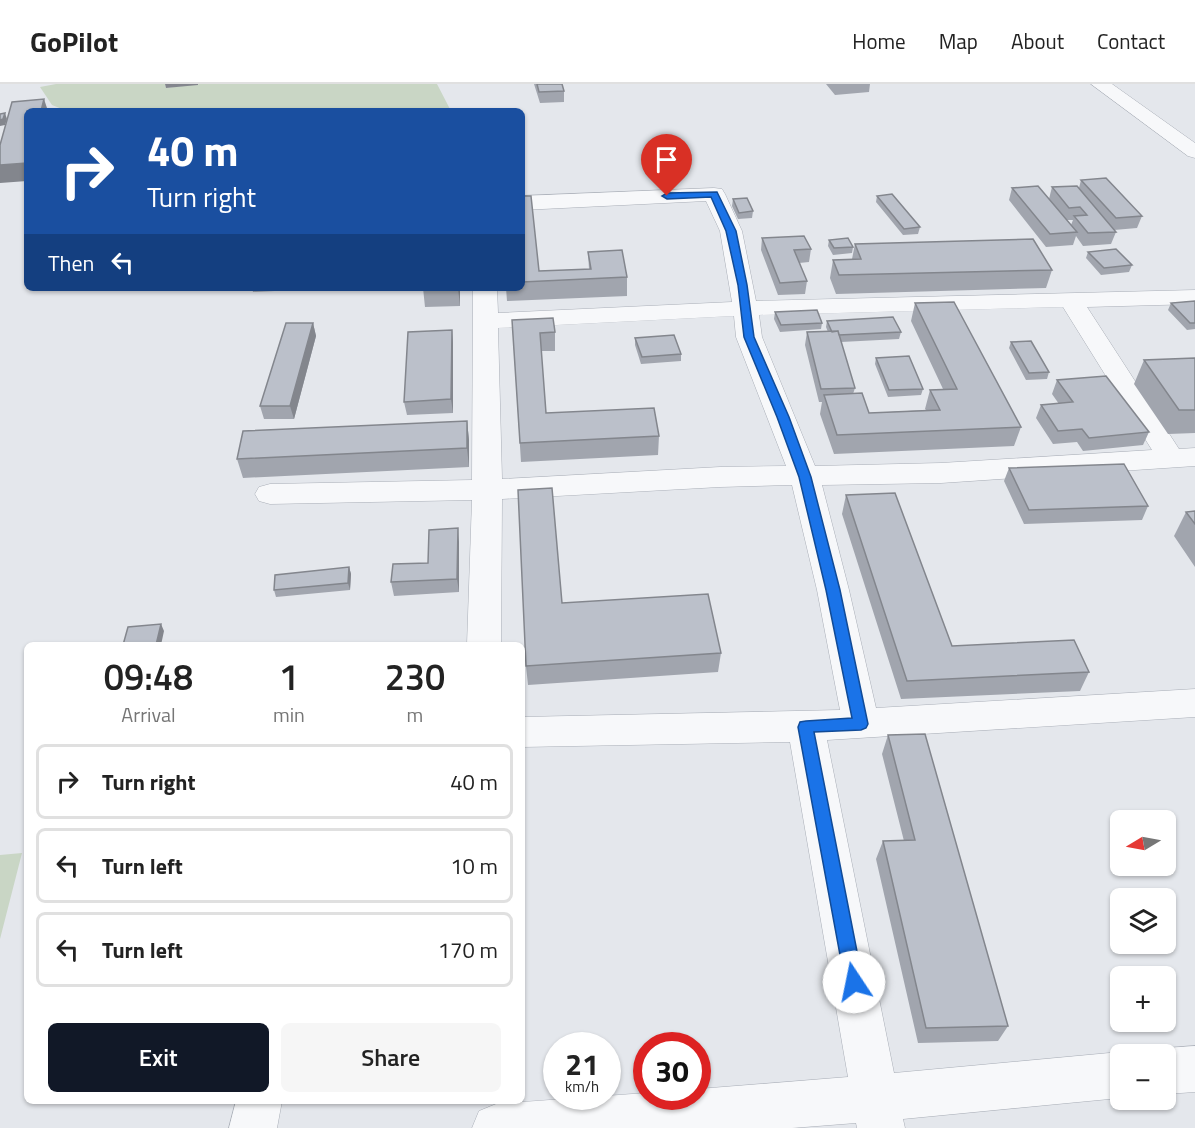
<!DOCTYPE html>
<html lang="en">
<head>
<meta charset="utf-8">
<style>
  body { margin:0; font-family:"Titillium Web",sans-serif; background:#f6f6f6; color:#222; height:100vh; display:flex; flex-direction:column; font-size:22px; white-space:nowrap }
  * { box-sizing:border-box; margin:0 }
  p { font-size:20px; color:#767676 }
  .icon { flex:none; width:33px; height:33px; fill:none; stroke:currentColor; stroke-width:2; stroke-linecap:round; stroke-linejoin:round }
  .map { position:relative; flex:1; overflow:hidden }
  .sheet { position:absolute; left:24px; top:558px; width:501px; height:462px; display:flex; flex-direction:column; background:#fff; border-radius:9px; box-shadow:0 2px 4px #0004 }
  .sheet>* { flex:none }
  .hud { position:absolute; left:24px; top:24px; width:501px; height:183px; border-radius:9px; box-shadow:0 2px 4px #0004; background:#1a4fa0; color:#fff; overflow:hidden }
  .needle { width:39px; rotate:260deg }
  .controls { position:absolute; left:1110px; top:726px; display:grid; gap:12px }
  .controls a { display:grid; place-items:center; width:66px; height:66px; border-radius:9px; background:#fff; box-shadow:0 2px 4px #0004; font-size:30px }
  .speed { position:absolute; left:543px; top:948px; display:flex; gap:12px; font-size:30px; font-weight:700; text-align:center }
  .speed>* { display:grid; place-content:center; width:78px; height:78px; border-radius:50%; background:#fff; box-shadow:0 2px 4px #0004; line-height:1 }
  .speed small { font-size:15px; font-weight:400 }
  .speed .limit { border:9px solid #d22; background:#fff; color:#111 }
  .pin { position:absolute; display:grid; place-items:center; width:51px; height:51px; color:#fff; margin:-62px -26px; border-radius:50% 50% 50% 0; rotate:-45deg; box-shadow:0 0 6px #0007 }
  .pin .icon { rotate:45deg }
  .me { position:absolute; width:66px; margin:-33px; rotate:349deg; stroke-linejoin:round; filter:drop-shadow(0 0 4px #0008) }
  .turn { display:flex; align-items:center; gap:21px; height:126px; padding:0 24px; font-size:27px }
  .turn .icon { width:78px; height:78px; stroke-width:2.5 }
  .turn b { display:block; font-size:42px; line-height:51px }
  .then { display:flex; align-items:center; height:57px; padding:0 24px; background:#0003; gap:12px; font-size:22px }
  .eta { display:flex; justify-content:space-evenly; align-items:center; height:102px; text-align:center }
  .eta b { font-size:36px; font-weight:600; line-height:42px }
  .action { display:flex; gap:12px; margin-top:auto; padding:12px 24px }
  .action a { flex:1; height:69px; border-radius:9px; background:#111827; color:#fff; font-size:24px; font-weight:600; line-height:69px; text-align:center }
  .action a+a { background:#f6f6f6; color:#222 }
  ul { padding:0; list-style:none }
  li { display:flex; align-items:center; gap:18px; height:75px; margin:0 12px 9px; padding:0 12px; border:3px solid #e0e0e0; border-radius:9px }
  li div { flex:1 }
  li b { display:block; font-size:22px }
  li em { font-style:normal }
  header { display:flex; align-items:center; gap:36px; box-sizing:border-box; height:84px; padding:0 30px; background:#fff; border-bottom:2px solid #e0e0e0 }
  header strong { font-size:28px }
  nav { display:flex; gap:33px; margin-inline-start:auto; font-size:21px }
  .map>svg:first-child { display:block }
</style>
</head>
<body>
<header>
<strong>GoPilot</strong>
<nav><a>Home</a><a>Map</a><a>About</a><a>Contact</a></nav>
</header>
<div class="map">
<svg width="1195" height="1044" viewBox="0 0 1195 1044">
  <rect width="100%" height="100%" fill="#e4e7ec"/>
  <path fill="#c9d6c5" d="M56,0H165L166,4L199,0H437L451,27H67L52,21L40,3Z
    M22,769L0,855V771Z"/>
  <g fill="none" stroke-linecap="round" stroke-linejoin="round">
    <g stroke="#a9aeb7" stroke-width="1">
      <path id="street" d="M1091,0H1112L1195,59V74L1188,72Z
        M714,104L722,105L725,110L742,147L756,217L1195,206V220L1087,223L1179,365L1195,364V382L941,399L822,401L849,506L876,624L1195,605V633L827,656L894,989L1120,968L1126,970H1120V1014L903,1035L905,1044H857L856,1039L792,1044H472L479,1027L496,1020L646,1009V1012H698V1005L848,993L790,658L522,663V633L840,626L817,506L792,401L720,403L502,415L501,561H467L472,416L270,420L259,417L255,410L259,403L270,400L472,396L473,204H497L498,229L732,218L720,147L706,117L522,126V112ZM1063,223L1152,366L941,379L815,382L762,253L759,231ZM734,232L736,253L786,382L720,383L502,395L498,244Z
        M1195,962V1008L1166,1010V970H1150L1166,964Z
        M236,1017H282L277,1044H229Z"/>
    </g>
    <use href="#street" fill="#f7f8fa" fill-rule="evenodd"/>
  </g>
  <path fill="#a1a5ae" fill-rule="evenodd" d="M534,0H562L564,7V18L540,19Z
    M826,0H870L869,8L835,11Z
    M1081,96L1142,132L1137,144L1114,146L1116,148L1111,160L1083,162L1076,152L1073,161L1046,163L1009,116L1012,104L1049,115L1052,103L1079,104ZM1067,136H1073L1071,141Z
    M522,112L539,187L589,185L588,168L627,193V212L507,217L506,204H522Z
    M877,112L920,143L918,150L903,151L876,118Z
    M733,115L753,127L752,134L738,135L732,122Z
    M762,154L811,165L809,178L799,179L807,197L805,210L778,211L761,166Z
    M829,156L853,163L852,169L833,171L828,162Z
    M855,160L1052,186L1046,204L836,210L830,194L833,176L852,175Z
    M1088,168L1132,181L1129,188L1101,191L1086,174Z
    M252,204H337L253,208Z
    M423,204H460V222L425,223Z
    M1195,217V245L1187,246L1168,226L1171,219Z
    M915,219L1021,343L1014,362L834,370L820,330L822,318H819L805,261L807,248H828L826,243L827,237L901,248L899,255L841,258L855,304L853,310L869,329L926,326L925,325L930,306L943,305L911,237Z
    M775,228L822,239L821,245L780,248L774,235Z
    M512,236L555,248V267H541L546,329L659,352L658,371L521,378Z
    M313,239L316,252L294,335H264L260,322Z
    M452,246L453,259V329L407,331L404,318Z
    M635,254L681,270V277L641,280L635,261Z
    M1011,258L1049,288L1047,295L1026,296L1009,264Z
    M876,274L923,305L921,311L888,313L875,280Z
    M1195,274V349L1168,350L1134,300L1144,276Z
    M1057,296L1149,348L1143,361L1083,367L1077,358L1053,360L1036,334L1041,321L1059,320L1052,310Z
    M467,337L469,356V383L243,394L237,375Z
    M1009,384L1148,422L1142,436L1024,440L1004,397Z
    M846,411L952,562L1089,588L1080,607L901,615L842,430Z
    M1195,427V483L1174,452L1186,428Z
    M459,458V508L394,512L391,498L428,479Z
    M349,483L351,490L350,506L276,513L274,506Z
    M562,519L721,569L718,588L528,601L526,582Z
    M888,651L1008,942L998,957L918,959L876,775L883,757H904L882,670Z"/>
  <path fill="#83868d" d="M165,0H198V1L166,4Z
    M44,15L48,27H41Z
    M5,29L7,35L5,41L0,42V36Z
    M27,79V97L0,99V81Z
    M458,204H460V222Z
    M313,239L316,252L294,335L290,322Z
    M452,246L453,259V329L451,315Z
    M467,337L469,356V383L467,364Z
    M458,444L459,458V508L457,495Z
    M349,483L351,490L350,506L348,499Z
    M161,540L164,547L161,561H156Z"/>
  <path fill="#bbc0ca" stroke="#83868d" stroke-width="1.5" d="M537,0H562L564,7L539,8Z
    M44,15L41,27H27V79L0,81V61L12,18Z
    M5,29L3,35L0,36V30Z
    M1106,94L1142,132L1116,134L1081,96Z
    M1038,102L1077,148L1050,150L1012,104Z
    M1077,102L1116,148L1088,149L1074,132L1087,131L1080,123L1069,124L1052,103Z
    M892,110L920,143L904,145L877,112Z
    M522,112H531L539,187L591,185L588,168L622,166L627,193L522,198Z
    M747,114L753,127L739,129L733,115Z
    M804,152L811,165L794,166L807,197L780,199L762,154Z
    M848,154L853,163L834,164L829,156Z
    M1033,155L1052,186L839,191L833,176L861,175L855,160Z
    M1116,165L1132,181L1104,184L1088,168Z
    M1195,217V239H1190L1171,219Z
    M954,218L1021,343L837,351L824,311L862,309L869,329L940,326L930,306L957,305L915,219Z
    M817,226L822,239L781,241L775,228Z
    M893,233L901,248L839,251L838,247L832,248L827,237Z
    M553,234L555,248L540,249L546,329L654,324L659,352L520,359L512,236Z
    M286,239H313L290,322H260Z
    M452,246L451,315L404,318L408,248Z
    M838,247L855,304L821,305L807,248Z
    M674,251L681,270L642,273L635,254Z
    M1031,257L1049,288L1029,289L1011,258Z
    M909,272L923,305L889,306L876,274Z
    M1195,274V326H1179L1144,276Z
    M1106,292L1149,348L1089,354L1082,345L1058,347L1041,321L1073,318L1057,296Z
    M467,337V364L237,375L243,347Z
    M1124,380L1148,422L1029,426L1009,384Z
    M552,404L562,519L708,510L721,569L526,582L518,406Z
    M895,409L952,562L1074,556L1089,588L907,597L846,411Z
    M1195,427V440L1186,428Z
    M458,444L457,495L391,498L393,480L428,479L429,446Z
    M349,483L348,499L274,506L275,491Z
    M161,540L156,561H123L128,543Z
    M446,559V561H412Z
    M925,650L1008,942L926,944L883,757L915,756L888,651Z"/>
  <path fill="#1a73e8" stroke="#114b97" stroke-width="1.5" d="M717,108L736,147L747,201L754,253L789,333L811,393L840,506L868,640L866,644L861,646L814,648L863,898L860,904L854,906L847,904L845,898L798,643L800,638L806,637L852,634L826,506L799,393L777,333L744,253L738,201L726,147L711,113L667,115L662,112L667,109Z"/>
</svg>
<div class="controls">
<a><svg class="needle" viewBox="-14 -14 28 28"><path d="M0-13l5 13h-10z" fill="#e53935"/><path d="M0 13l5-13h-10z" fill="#767676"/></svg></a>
<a><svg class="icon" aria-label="layers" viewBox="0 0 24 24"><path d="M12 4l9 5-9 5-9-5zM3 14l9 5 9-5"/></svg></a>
<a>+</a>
<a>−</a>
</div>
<div class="speed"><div>21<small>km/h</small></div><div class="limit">30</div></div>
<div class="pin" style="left:667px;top:112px;background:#d93025"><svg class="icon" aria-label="arrive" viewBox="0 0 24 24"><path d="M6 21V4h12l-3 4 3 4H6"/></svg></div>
<svg class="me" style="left:854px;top:898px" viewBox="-20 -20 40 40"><circle r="19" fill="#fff"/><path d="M0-13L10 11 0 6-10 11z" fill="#1a73e8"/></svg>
<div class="hud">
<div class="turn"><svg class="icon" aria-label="right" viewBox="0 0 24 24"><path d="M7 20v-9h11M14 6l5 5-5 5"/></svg><div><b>40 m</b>Turn right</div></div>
<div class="then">Then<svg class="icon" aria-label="left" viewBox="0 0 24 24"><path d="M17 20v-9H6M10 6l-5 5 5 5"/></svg></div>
</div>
<section class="sheet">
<div class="eta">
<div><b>09:48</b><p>Arrival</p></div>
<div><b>1</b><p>min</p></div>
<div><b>230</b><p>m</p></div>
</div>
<ul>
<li><svg class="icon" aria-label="right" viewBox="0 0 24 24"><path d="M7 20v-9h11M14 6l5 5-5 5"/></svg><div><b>Turn right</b></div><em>40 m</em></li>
<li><svg class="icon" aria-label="left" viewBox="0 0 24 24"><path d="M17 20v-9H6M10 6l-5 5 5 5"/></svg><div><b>Turn left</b></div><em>10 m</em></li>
<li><svg class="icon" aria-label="left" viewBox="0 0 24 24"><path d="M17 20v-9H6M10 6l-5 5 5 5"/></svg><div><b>Turn left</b></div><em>170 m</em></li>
</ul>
<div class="action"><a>Exit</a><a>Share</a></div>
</section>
</div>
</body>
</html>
